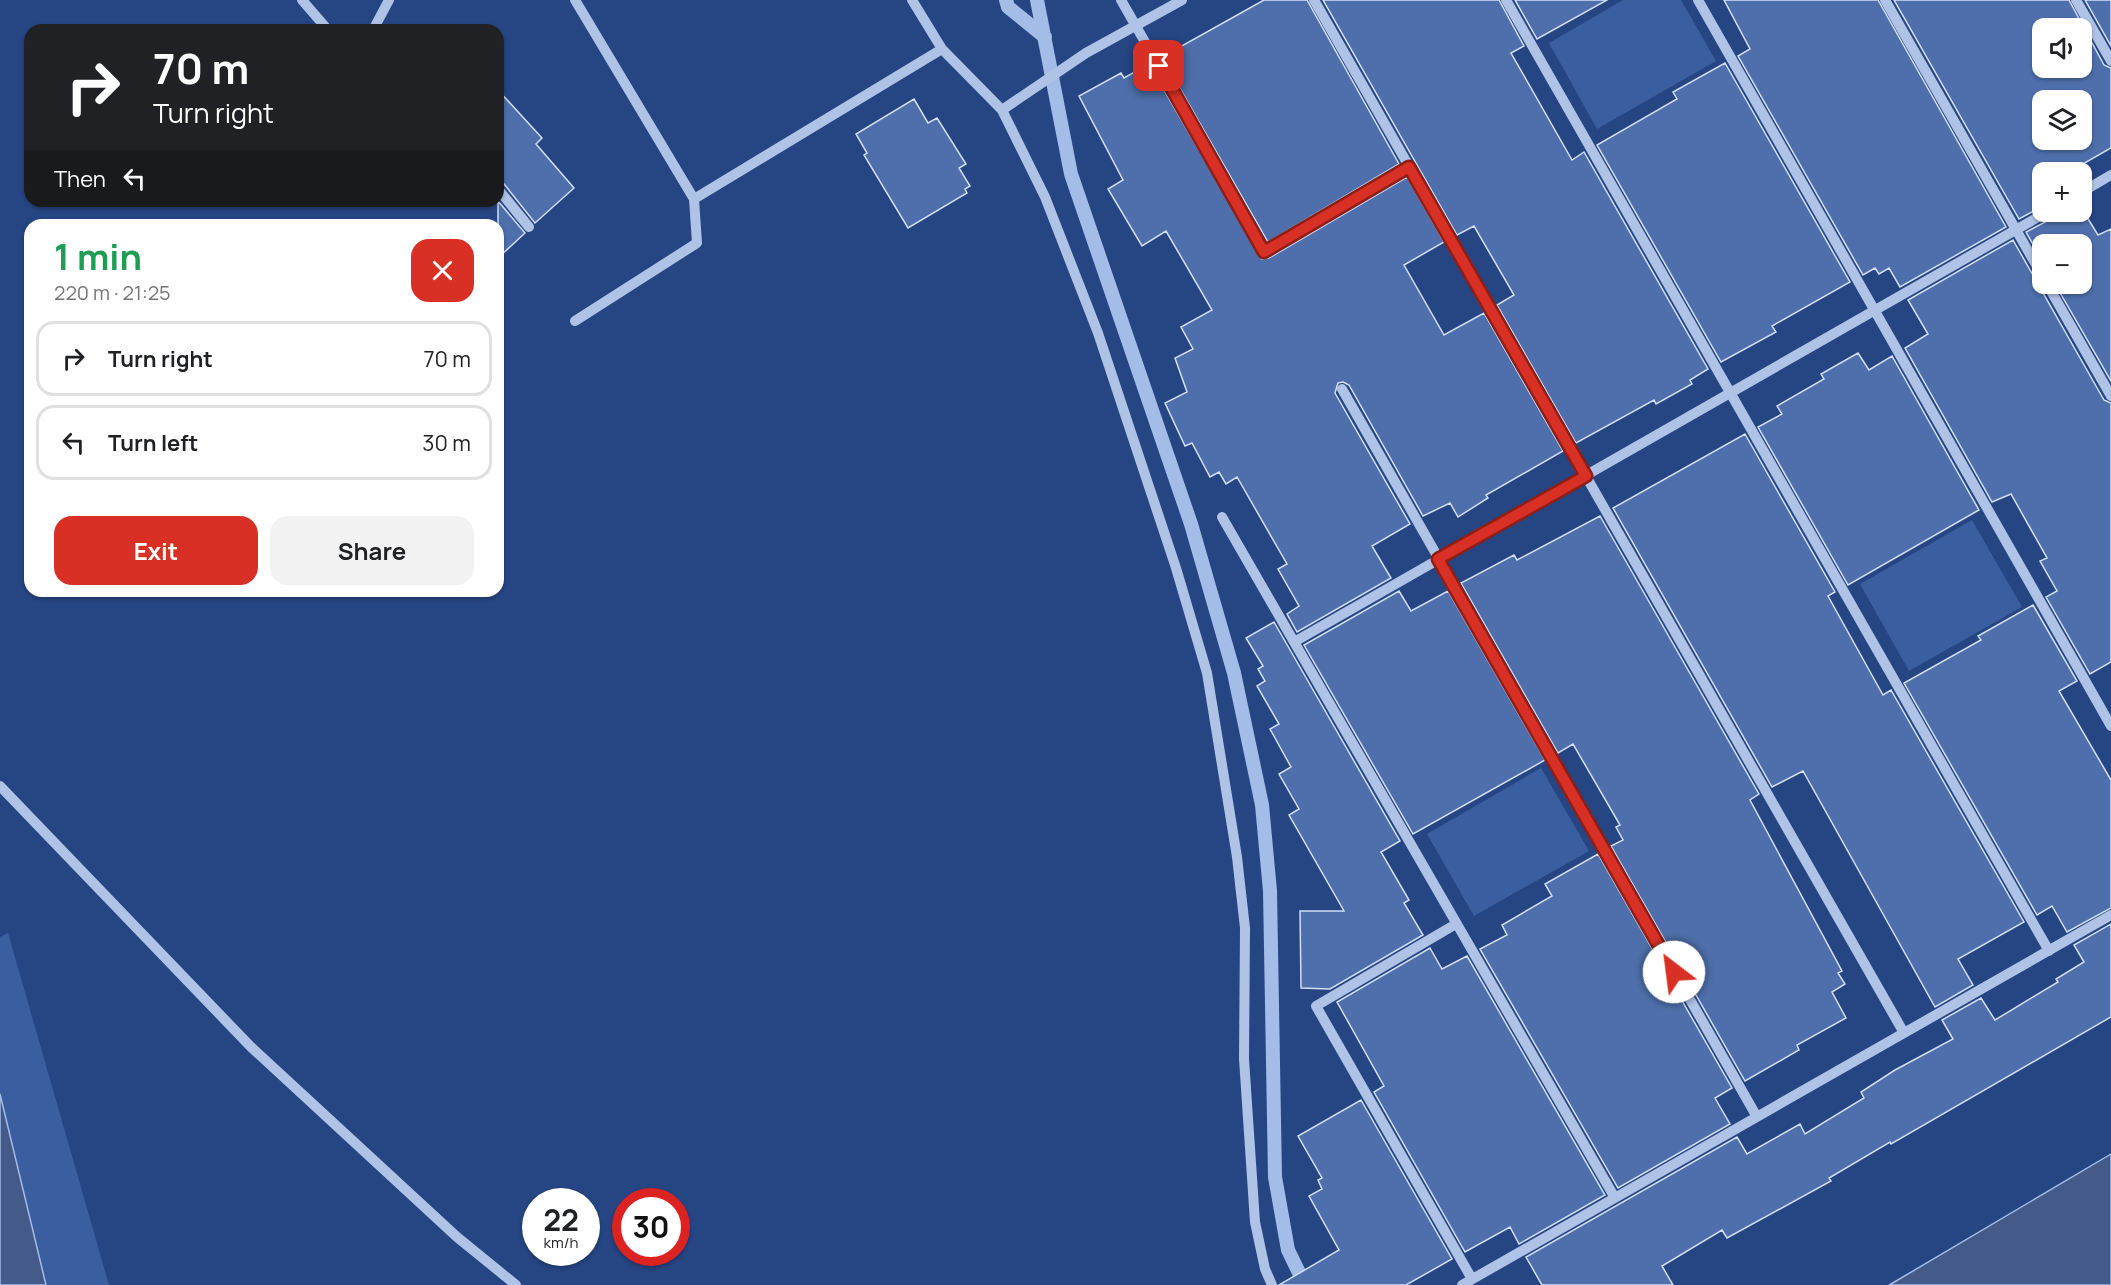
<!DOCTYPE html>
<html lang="en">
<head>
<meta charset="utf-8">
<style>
  body { margin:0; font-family:Manrope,sans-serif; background:#f2f2f2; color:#202124; height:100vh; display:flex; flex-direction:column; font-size:22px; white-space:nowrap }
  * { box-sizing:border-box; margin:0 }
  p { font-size:20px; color:#757577 }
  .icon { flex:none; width:33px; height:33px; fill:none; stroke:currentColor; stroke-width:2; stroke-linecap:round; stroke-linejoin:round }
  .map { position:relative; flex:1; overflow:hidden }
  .sheet { position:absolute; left:24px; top:219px; width:480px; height:378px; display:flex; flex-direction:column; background:#fff; border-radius:18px; box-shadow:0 2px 4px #0004 }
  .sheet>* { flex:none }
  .guide { position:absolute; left:24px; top:24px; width:480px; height:183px; border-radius:18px; box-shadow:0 2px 4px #0004; background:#202124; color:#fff; overflow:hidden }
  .fabs { position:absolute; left:2032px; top:18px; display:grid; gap:12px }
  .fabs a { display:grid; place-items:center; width:60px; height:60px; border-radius:12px; background:#fff; box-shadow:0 2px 4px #0004; font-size:30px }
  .speed { position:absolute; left:522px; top:1188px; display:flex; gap:12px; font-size:30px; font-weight:700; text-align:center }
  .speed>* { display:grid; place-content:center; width:78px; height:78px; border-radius:50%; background:#fff; box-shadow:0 2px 4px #0004; line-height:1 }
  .speed small { font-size:15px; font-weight:400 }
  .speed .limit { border:9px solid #d22; background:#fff; color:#111 }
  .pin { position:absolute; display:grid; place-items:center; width:51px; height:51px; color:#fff; margin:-26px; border-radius:12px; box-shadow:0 3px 9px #0006 }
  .me { position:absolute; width:66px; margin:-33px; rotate:330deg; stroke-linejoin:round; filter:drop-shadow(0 0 4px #0008) }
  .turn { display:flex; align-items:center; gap:21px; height:126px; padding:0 30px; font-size:27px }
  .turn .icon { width:78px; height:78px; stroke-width:2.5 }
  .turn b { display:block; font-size:42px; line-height:51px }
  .then { display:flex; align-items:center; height:57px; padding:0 30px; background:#0003; gap:12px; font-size:22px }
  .round { display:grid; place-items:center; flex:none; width:63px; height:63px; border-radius:18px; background:#f2f2f2 }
  .summary { display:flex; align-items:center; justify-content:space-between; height:102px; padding:0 30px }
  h1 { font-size:36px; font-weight:700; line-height:45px; color:#1e9e55 }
  .action { display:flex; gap:12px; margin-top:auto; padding:12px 30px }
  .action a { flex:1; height:69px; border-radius:18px; background:#d93025; color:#fff; font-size:24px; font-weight:700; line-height:69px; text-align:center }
  .action a+a { background:#f2f2f2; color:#202124 }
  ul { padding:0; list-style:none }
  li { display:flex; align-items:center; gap:18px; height:75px; margin:0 12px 9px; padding:0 18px; border:3px solid #e0e0e0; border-radius:18px }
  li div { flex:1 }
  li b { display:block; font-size:22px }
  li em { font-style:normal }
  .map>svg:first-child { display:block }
</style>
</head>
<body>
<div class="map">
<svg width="2111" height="1285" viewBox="0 0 2111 1285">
  <rect width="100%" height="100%" fill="#264583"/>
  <path fill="#3a5ea0" d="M1623,0H1681L1716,61L1597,129L1549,43Z
    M1972,520L2022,607L1909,671L1860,584Z
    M1541,768L1589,851L1474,916L1427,834Z
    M8,933L109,1285H46L0,1094V937Z"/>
  <path fill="#445a88" stroke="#a3bce8" stroke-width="1.5" d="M0,1094L46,1285H0Z
    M2111,1154V1285H1889L1891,1284Z"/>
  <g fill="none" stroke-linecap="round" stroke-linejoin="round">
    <path stroke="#a3bce8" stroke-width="14" d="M1006,0L1008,7L1045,37
      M1037,0L1071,174L1191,524L1234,673L1262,805L1270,891L1275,1177L1288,1250L1305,1285"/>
  </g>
  <path fill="#4e6fab" stroke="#d2dff6" stroke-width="1.5" fill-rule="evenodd" d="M1264,0H1307L1399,164L1268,242L1162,57Z
    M1323,0H1499L1524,46L1511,53L1572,160L1584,152L1708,369L1690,380L1692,384L1656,404L1654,400L1576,443L1497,305L1514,295L1474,226L1457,235Z
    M1515,0H1607L1537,39Z
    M1724,0H1878L2006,227L1900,287L1889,268L1879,274L1875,268L1863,275L1738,56L1750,49Z
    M1894,0H2069L2104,65L2111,68V148L2069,172H2043V206L2019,219ZM2043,28H2082V68H2043ZM2043,100H2082V140H2043Z
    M2085,0H2111V46Z
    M1725,63L1850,282L1772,326L1776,332L1721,362L1597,145L1677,99L1673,92Z
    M1149,64L1262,259L1269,258L1407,177L1444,242L1404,265L1444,335L1484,313L1563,451L1486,495L1488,498L1458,517L1450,503L1423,516L1349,385L1343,382L1338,383L1335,393L1410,524L1372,546L1391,578L1297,632L1287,614L1299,606L1278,569L1287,564L1237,477L1226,484L1219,472L1210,477L1192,443L1185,446L1165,403L1187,392L1175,358L1193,349L1181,327L1212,310L1166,231L1142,246L1108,189L1123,180L1079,96L1121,73L1124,78Z
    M498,90L542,138L536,144L574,188L535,223L504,184L498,182Z
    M914,99L928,123L937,118L966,164L959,168L970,186L965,189L967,193L908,228L864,155L867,153L856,134Z
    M498,201L525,233L498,258Z
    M2082,209L2098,235L2111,229V381L2055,284H2082V244H2043V262L2026,232L2051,219L2054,212H2082Z
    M2013,240L2104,400L2111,403V662L2090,674L2046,597L2057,591L2040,561L2047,558L2011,494L1992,502L1905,348L1928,334L1908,300Z
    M1858,353L1869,370L1892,356L1979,510L1848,585L1758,427L1782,414L1777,406L1824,379L1821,374Z
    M1745,434L1835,592L1828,596L1883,695L1891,690L2024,922L1958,959L1973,985L1935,1007L1803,771L1772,787L1613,508Z
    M1600,516L1759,794L1750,800L1842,971L1838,973L1845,984L1832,992L1846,1018L1797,1045L1799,1050L1745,1081L1611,846L1623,840L1616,827L1620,825L1573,744L1558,753L1461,583L1514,555L1517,560Z
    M1399,591L1411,611L1448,591L1545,760L1413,834L1304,645Z
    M2033,605L2077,681L2059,691L2111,780V908L2067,932L2052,906L2037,915L1904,683L1981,640L1978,636Z
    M1274,622L1400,841L1381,852L1409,900L1404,903L1423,935L1330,989L1301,988L1300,911H1344L1289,815L1299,809L1279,774L1291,767L1270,729L1279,724L1257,686L1265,681L1258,669L1263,666L1246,638Z
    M1598,854L1732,1088L1715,1098L1730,1124L1618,1188L1480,949L1507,935L1502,925L1552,896L1545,884Z
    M2111,924V1017L1891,1144L1890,1142L1829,1178L1831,1181L1727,1238L1722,1230L1662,1266L1673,1285H1542L1526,1257L1737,1137L1747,1154L1800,1124L1805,1134L1864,1098L1861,1092L1895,1070L1953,1039L1942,1020L1981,998L1995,1020L2058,982L2056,979L2084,962L2074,945Z
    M1430,948L1442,969L1467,956L1605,1195L1519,1244L1510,1227L1465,1252L1374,1092L1384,1086L1337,1002Z
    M1361,1100L1452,1259L1406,1285H1279L1339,1250L1309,1196L1322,1189L1318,1180L1322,1178L1298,1136Z"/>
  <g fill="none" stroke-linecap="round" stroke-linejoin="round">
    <path stroke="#afc3e7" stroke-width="10" d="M302,0L328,30
      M575,0L694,199
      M912,0L942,49L1002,110L1045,197L1098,333L1176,568L1207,673L1237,857L1245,928L1244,1059L1255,1222L1265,1269L1272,1285
      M1121,0L1265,252L1409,167
      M1314,0L1904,1033
      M1506,0L2049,951
      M1698,0L2111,726
      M1885,0L2043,277
      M2076,0L2111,61
      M373,30L389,0
      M1002,110L1086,53L1182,0
      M498,189L529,227
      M2082,192L2111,175
      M2047,284L2111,396
      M575,321L697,243L694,199L942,49
      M1342,389L1757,1117
      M1222,517L1615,1198
      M1294,642L2047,212
      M0,786L251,1047L457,1237L516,1285
      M1456,924L1316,1006L1472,1279
      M1462,1285L2111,915"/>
  </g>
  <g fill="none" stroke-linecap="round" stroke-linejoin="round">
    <g stroke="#8d1f18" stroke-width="15">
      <path id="route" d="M1159,66L1264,252L1409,167L1586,476L1438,559L1674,972"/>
    </g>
    <use href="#route" stroke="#d93025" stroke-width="10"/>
  </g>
</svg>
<div class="fabs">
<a><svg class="icon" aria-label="sound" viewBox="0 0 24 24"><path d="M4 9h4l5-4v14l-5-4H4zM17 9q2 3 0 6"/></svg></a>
<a><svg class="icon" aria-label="layers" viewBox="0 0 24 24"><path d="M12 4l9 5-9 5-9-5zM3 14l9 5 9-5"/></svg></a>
<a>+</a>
<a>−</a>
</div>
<div class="speed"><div>22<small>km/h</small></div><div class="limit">30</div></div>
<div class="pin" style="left:1159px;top:66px;background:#d93025"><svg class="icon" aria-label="arrive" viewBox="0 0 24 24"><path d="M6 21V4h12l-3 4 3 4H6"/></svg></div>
<svg class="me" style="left:1674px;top:972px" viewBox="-20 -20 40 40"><circle r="19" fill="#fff"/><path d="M0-13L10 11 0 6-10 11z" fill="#d93025"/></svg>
<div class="guide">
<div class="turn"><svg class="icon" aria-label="right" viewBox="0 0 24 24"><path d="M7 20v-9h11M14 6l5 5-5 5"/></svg><div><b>70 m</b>Turn right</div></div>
<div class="then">Then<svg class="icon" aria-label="left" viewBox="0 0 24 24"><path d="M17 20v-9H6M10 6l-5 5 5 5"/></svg></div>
</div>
<section class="sheet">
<div class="summary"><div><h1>1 min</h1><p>220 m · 21:25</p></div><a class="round" style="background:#d93025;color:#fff"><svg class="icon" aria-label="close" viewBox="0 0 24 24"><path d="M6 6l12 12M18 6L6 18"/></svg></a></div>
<ul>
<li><svg class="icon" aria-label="right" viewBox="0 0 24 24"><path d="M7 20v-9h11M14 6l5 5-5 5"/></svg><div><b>Turn right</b></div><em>70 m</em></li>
<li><svg class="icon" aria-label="left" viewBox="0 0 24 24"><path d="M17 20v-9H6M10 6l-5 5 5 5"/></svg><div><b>Turn left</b></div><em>30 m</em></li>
</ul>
<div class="action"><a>Exit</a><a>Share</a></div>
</section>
</div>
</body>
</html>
